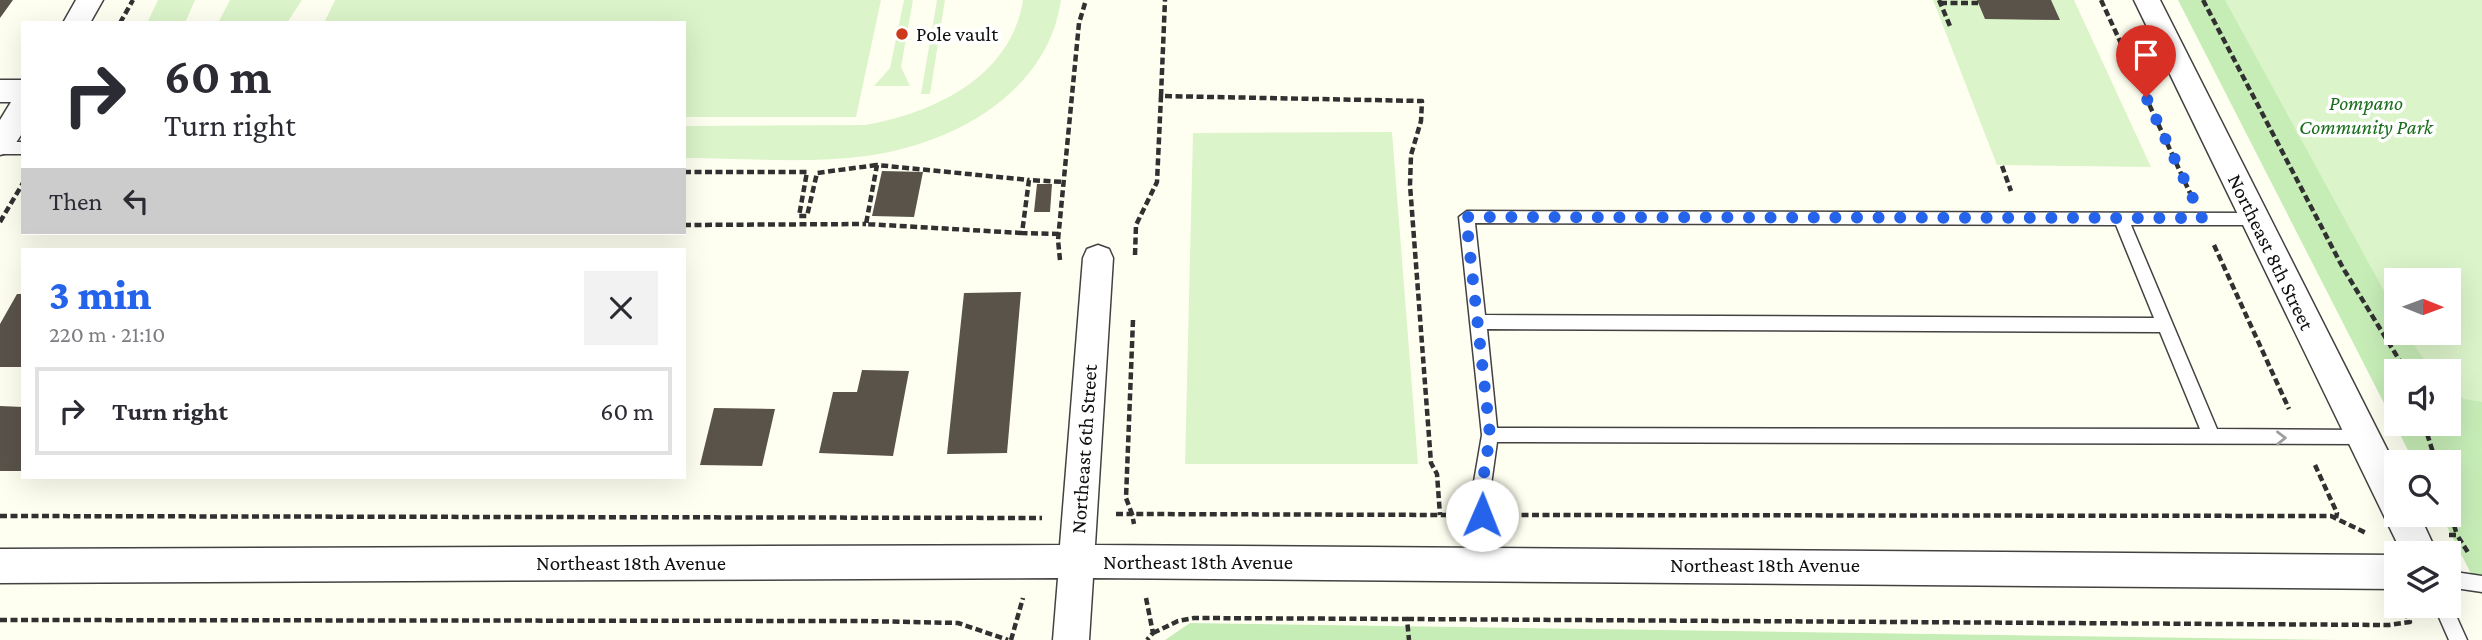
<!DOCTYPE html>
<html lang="en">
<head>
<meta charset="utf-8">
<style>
  body { margin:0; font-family:"Crimson Pro",serif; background:#f2f2f3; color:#2b2b33; height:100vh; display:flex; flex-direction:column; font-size:26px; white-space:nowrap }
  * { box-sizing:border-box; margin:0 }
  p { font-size:23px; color:#7c7c81 }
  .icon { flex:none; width:38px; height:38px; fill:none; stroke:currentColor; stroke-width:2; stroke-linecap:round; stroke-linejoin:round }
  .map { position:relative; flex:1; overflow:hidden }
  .side { position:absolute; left:21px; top:248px; width:665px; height:231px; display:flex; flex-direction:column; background:#fff; border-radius:0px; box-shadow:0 7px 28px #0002 }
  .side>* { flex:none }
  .top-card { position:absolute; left:21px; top:21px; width:665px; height:214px; border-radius:0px; box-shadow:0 7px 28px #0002; background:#fff; color:#2b2b33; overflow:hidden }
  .needle { width:46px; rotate:91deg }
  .buttons { position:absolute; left:2384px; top:268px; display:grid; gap:14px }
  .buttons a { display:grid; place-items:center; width:77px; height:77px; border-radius:0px; background:#fff; box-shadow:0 7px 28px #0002; font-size:35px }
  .pin { position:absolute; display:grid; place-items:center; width:60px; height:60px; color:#fff; margin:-72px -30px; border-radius:50% 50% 50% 0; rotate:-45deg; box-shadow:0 0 7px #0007 }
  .pin .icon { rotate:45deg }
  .me { position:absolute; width:77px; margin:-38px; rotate:1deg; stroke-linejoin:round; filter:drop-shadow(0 0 5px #0008) }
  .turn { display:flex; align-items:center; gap:24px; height:147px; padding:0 28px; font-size:32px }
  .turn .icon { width:91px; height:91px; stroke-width:2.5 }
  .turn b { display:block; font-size:49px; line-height:60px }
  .then { display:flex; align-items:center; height:66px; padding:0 28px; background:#0003; gap:14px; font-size:26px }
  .round { display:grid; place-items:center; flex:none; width:74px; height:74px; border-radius:0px; background:#f2f2f3 }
  .summary { display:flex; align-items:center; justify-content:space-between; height:119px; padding:0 28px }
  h1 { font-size:42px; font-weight:800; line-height:52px; color:#2563eb }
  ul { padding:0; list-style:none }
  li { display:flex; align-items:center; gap:21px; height:88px; margin:0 14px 10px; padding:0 14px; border:4px solid #e1e1e2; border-radius:0px }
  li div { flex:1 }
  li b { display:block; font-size:26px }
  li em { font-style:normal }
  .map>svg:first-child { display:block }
</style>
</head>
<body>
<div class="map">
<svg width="2482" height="640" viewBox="0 0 2482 640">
  <rect width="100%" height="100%" fill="#fffff1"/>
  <path fill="#c7edb7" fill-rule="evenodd" d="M2178,0H2482V595L2441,515L2448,514V462H2414ZM2396,280H2448V332H2396ZM2396,371H2448V424H2396Z
    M1190,623L2339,640H1165Z"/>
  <path fill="#dcf4ca" d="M158,0H195L185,23H147Z
    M230,0H302L287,23H218Z
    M335,0H881L856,117H684V23H324Z
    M904,0H913L901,67L910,86H874L890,68Z
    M937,0H945L930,94H921Z
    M1023,0H1061C1048,93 952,145 866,156C807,164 744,158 684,158V126L865,125C934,113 1011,77 1023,0Z
    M1933,0H2074L2151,167L1997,165Z
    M2225,0H2482V402L2464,399L2448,387V371H2432L2406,333L2448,332V280H2396V313Z
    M1392,132L1418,464H1185L1193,133Z"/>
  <path fill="#59534a" d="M0,0H13L0,18Z
    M1977,0H2051L2060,20L1985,19Z
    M882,171L923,172L914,217L872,216Z
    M1037,184H1052L1050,212H1034Z
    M1021,292L1007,453L947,454L964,293Z
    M17,294H23V367H0V324Z
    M862,370L909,371L893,456L819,453L833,392H857Z
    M0,406L23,407V471H0Z
    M714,408L775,409L762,466L700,465Z"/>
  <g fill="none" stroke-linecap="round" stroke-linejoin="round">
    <g stroke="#424242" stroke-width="3">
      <path id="lane" d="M0,142H23V154H0Z
        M1467,211L2255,213L2263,219L2255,225H2131L2217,429L2363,430L2369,432L2371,437L2369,442L2363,444L1497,442L1489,499L1496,563L1493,569L1487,571L1481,569L1478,563L1471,499L1482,435L1459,217ZM1475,223L2116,225L2154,318L1485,315ZM1487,329L2160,332L2200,429L1497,428Z
        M2448,571L2482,576V592L2448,587Z
        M2448,600H2449L2467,640H2449L2434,606H2448Z"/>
    </g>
    <g stroke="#424242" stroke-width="3">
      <path id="street" d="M76,0H103L90,23H63Z
        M2134,0H2160L2396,467V514H2419L2437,553H2402Z
        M0,80H23V132L10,152L0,155V120L11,102H0Z
        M1098,245L1109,249L1113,258L1095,545L2396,555V589L1093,578L1089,640H1053L1058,578L0,583V549L1060,545L1083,258L1087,249Z"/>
    </g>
    <path stroke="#313131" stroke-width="4.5" stroke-dasharray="7 3.5" stroke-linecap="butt" d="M1939,0L1950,26
      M2101,0L2190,193
      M2203,0L2343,268L2406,371
      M1940,3H1978
      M120,23L133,0
      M1161,96L1165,0
      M2002,166L2011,191
      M684,172H807L799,216H807L817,173L877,165
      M0,222L23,183
      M684,225L866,224
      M1022,233L866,224L877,165L1029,180
      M1059,234L1022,233L1029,180L1064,182
      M2214,245L2289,409
      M1135,255L1136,225L1157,182L1161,96L1422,101L1421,121L1411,155L1410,185L1431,463L1437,474L1440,515
      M1060,260L1058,240L1079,23L1086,0
      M1133,320L1126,498L1132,514L1453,515
      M2424,424L2436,462
      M2315,465L2337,513L2336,518
      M2448,505L2457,535
      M1116,514H1132L1134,524
      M1511,515L2331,516L2366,533
      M0,516L1042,518
      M2449,535H2457L2469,554
      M1146,598L1153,633L1147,640
      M1407,619L2389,625L2410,622L2402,606
      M0,620L863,621L958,623L1008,640
      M1153,633L1178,621L1194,618L1407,619L1409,640
      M1011,640L1023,598"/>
    <use href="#lane" fill="#fff" fill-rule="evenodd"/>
    <use href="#street" fill="#fff" fill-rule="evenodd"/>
  </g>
  <defs><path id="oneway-chevron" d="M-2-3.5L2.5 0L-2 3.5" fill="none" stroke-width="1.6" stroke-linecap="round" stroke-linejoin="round" transform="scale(1.75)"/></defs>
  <use stroke="#9f9f9f" href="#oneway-chevron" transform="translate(2281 438) rotate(-1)"/>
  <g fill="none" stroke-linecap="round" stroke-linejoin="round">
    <path stroke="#2563eb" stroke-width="12" stroke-dasharray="0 21.6" d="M1482,515L1480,499L1490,435L1466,217L2202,218L2146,97"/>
  </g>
  <circle fill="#cb3a1b" stroke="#fff" stroke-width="2.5" cx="902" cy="34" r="7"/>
  <g text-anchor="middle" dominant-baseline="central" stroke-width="7" stroke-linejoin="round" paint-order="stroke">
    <g font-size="21" fill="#0f0f0f" stroke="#fff" text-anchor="start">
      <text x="916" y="34">Pole vault</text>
    </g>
    <g font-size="21" font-style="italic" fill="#196d1b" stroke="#fff">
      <text x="2366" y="103">Pompano<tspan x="2366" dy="24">Community Park</tspan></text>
    </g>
    <g font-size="21" fill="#0f0f0f" stroke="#fff">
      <text transform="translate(2271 252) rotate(64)">Northeast 8th Street</text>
      <text transform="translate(1084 449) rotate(-86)">Northeast 6th Street</text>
      <text x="1198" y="562">Northeast 18th Avenue</text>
      <text x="631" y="563">Northeast 18th Avenue</text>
      <text x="1765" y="565">Northeast 18th Avenue</text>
    </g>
  </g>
</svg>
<div class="buttons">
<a><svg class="needle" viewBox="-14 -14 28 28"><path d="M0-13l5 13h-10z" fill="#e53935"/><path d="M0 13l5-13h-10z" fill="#7c7c81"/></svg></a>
<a><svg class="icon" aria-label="sound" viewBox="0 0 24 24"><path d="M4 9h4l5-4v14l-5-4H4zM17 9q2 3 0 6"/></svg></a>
<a><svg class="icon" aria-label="search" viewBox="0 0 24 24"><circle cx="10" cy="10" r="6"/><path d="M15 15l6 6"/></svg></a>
<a><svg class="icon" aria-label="layers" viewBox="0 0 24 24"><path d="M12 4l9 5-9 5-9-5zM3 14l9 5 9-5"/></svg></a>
</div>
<div class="pin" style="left:2146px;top:97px;background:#d93025"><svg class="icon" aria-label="arrive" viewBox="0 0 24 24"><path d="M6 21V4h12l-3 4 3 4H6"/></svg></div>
<svg class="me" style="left:1482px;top:515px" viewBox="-20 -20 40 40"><circle r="19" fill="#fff"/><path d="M0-13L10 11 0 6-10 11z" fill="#2563eb"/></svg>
<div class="top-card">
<div class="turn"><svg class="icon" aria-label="right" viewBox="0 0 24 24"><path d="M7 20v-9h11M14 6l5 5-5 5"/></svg><div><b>60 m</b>Turn right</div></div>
<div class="then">Then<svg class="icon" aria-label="left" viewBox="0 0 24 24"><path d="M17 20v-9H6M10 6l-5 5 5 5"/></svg></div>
</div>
<section class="side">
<div class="summary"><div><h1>3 min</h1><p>220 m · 21:10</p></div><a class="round"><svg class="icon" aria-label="close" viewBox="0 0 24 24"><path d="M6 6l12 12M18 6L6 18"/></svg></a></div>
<ul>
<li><svg class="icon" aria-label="right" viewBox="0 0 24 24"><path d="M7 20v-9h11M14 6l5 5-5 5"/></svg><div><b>Turn right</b></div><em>60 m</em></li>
</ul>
</section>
</div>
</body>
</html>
